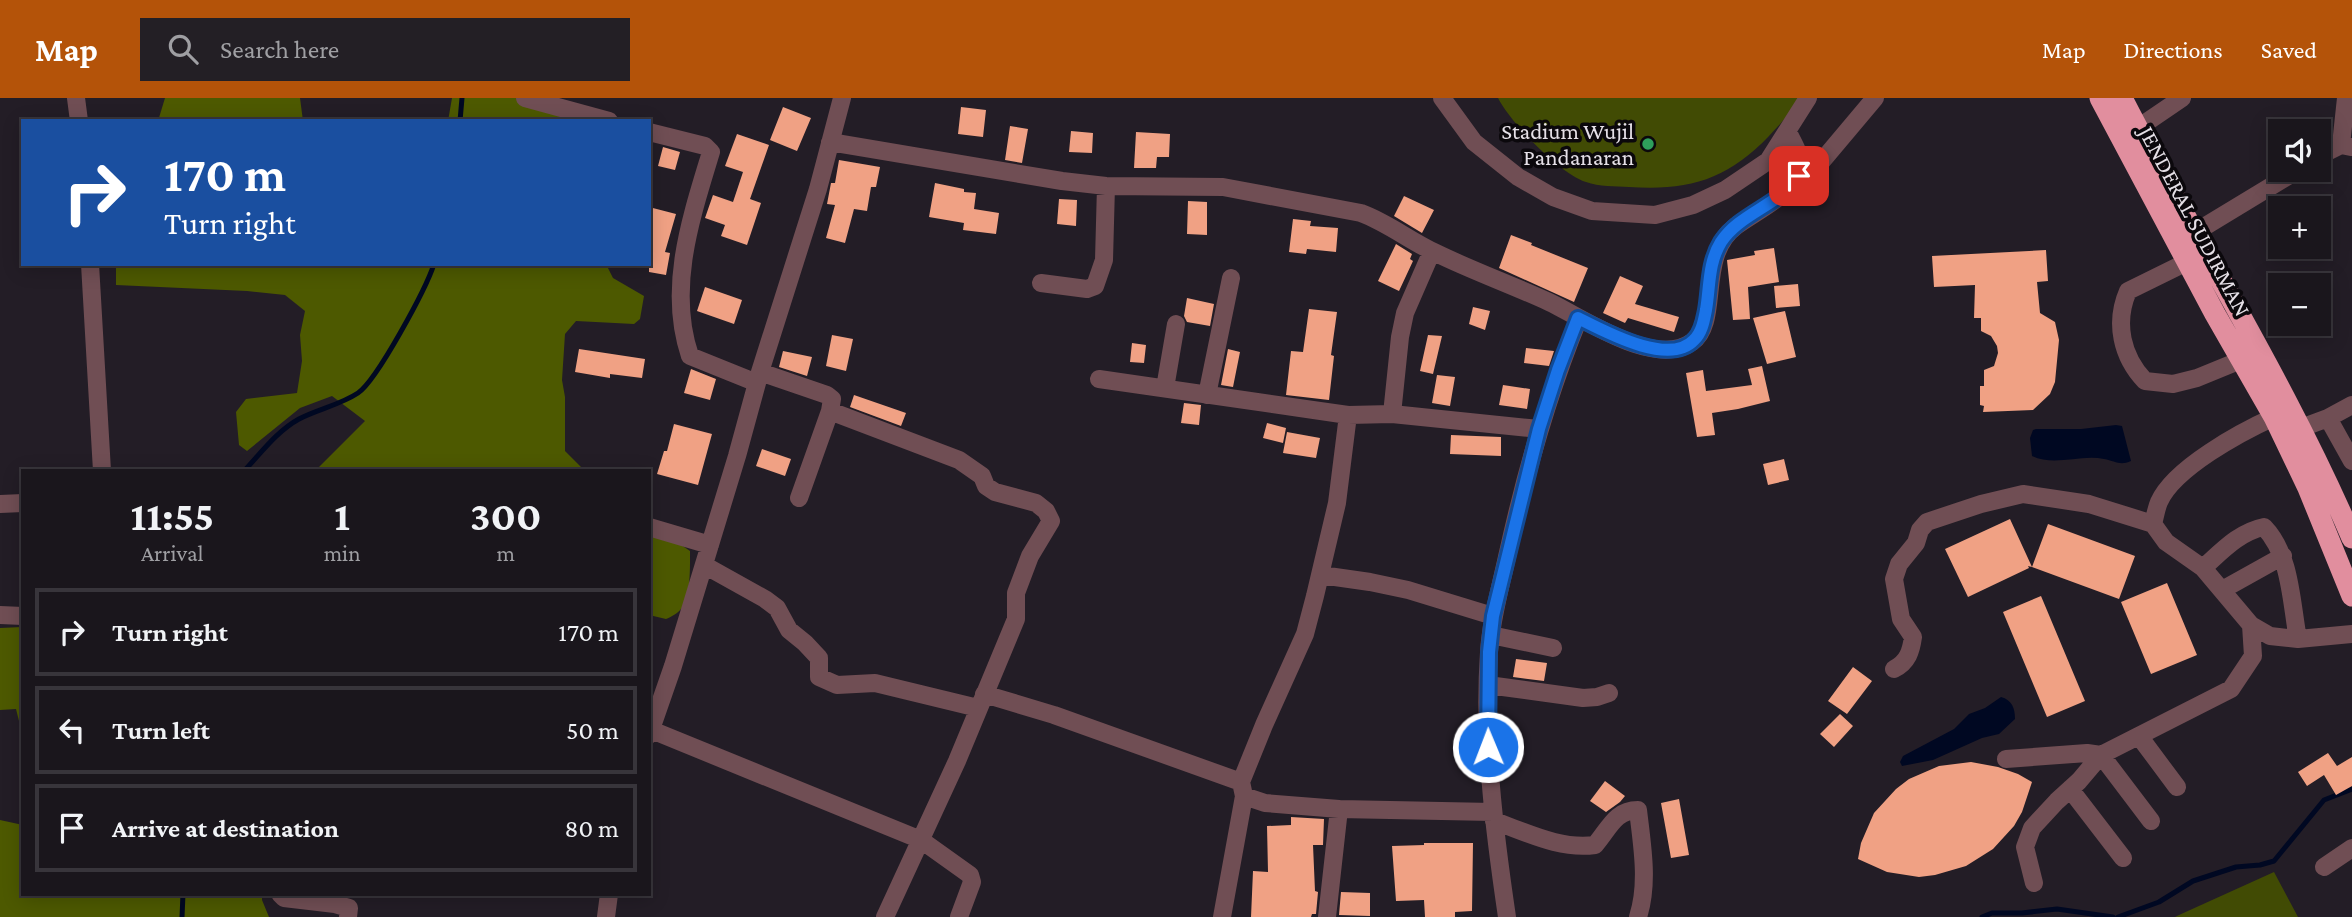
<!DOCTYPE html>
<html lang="en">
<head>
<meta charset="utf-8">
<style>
  body { margin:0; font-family:"Crimson Pro",serif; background:#231f25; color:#f1f3f6; height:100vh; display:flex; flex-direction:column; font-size:26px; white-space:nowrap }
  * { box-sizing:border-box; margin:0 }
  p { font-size:23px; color:#9f9fa3 }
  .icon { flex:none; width:38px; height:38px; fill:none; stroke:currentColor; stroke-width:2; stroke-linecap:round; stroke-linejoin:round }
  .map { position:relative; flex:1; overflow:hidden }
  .drawer { position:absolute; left:21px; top:371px; width:630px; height:427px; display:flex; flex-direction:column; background:#1a161c; border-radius:0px; box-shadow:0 4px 18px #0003,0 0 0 2px #38353b }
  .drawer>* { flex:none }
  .top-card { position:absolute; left:21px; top:21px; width:630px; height:147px; border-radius:0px; box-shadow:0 4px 18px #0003,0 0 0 2px #38353b; background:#1a4fa0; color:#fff; overflow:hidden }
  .fabs { position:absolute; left:2268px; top:21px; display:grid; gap:14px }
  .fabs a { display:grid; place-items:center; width:63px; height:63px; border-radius:0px; background:#1a161c; box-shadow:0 4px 18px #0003,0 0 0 2px #38353b; font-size:35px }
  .pin { position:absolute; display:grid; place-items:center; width:60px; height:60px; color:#fff; margin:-30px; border-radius:14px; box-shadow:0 4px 10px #0006 }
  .me { position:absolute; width:77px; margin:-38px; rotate:359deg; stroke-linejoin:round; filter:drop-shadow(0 0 5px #0008) }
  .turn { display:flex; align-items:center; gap:24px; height:147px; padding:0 28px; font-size:32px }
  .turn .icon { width:91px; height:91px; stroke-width:2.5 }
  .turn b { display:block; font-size:49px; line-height:60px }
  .eta { display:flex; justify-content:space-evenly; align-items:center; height:119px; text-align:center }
  .eta b { font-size:42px; font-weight:700; line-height:49px }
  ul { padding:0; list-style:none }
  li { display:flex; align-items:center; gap:21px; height:88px; margin:0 14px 10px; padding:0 14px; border:4px solid #38353b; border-radius:0px }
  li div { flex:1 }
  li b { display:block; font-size:26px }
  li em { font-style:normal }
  header { display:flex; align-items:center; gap:42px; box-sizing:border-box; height:98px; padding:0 35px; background:#b45309; color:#fff }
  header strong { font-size:33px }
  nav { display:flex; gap:38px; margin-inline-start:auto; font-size:24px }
  .search { width:490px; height:63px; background:#231f25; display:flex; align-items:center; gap:18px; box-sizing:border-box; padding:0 24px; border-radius:0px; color:#9f9fa3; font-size:26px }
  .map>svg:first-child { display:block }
</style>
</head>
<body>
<header>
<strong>Map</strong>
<div class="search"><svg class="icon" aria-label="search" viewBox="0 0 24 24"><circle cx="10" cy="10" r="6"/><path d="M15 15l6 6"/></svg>Search here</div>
<nav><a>Map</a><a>Directions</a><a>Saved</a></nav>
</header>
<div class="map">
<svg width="2352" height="819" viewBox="0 0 2352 819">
  <rect width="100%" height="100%" fill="#231d26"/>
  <path fill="#414b04" d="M1498,0H1799C1792,14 1780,26 1769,38C1727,82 1688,93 1629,89C1615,88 1599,89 1586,84C1560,76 1510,24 1498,0Z
    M2274,774L2298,819H2175L2179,817Z"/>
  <path fill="#4d5900" d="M165,0H300L303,23H158Z
    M452,0H533L578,23H448Z
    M116,166H606L613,180L644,198L640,221L634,226L576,223L565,236L562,282L565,299V353L581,369V373H315L365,323L332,298L300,310L247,353L239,347L236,314L246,301L297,295L302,263L300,237L305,213L285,197L247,193L116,187Z
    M649,437L677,444L690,453C690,467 691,501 681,511C678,515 671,519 666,521L649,517Z
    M22,529L23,531V639L16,611L0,612V530Z
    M0,722L23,727V796H262V802L269,819H0Z"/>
  <path fill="#000822" d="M2116,327L2122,328L2131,363C2120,368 2115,363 2104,361C2080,356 2055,369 2032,358L2030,340L2033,332L2036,331H2081Z
    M2001,599C2012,602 2015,610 2015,621L1999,636L1982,640L1933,662L1902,668L1900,664L1903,658L1954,631L1969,616L1985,610Z"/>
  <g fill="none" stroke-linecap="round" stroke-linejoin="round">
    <path stroke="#000822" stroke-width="5" d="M460,23L462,0
      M244,373C261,355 277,333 299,321C318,311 340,307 358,295C377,282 426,191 434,166
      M182,819L183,796
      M1982,819L1992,815H2022L2057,811L2113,819
      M2118,819L2159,804L2193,783L2236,769L2260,767L2274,763L2324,702L2352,691"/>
  </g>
  <path fill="#f0a184" d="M783,9L811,20L797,53L770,42Z
    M961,9L986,12L983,39L958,36Z
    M1010,28L1028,31L1022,65L1005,62Z
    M1071,33L1093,35L1092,55L1069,54Z
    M1136,34L1170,36L1169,59H1157L1156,70H1134Z
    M737,36L769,47L750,101L761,105L747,147L721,138L725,127L705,120L713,97L733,104L743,74L725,68Z
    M663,49L680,54L675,72L658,68Z
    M839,62L880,69L876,89H871L867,113L854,111L845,145L826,140L835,107L827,106L831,85H835Z
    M935,85L964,91V94L976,95L974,111L999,115L996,136L963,132L964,125L929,119Z
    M1404,98L1434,112L1422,135L1394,118Z
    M1059,101L1077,102L1076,128L1057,126Z
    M1188,103L1207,104V137L1187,136Z
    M649,109L676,116L665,154L670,155L666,177L649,174Z
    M1293,121L1311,123L1310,128L1338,130L1336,154L1307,151L1306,156L1289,154Z
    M1511,137L1532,145L1531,147L1588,170L1574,204L1499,170Z
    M1396,146L1412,156L1410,161L1413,163L1399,193L1378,183Z
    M1774,150L1779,184L1748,189L1750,221L1733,222L1727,162L1755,157L1754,153Z
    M2046,152L2048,183L2037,184L2040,215L2055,224L2059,242L2055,284L2050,296L2033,312L1983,314L1984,308L1980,307V288H1984V272L1994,268L1998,255L1997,248L1991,238L1981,233V220H1974L1975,187L1934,189L1932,158Z
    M1620,178L1643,188L1635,206L1679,219L1674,234L1628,220L1625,225L1603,215Z
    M1798,186L1800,208L1776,210L1774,188Z
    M705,189L742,202L734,226L697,213Z
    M1187,200L1214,206L1210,228L1187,224L1184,218Z
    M1473,209L1490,213L1485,232L1469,226Z
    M1309,211L1337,214L1331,257L1334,258L1329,302L1286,297L1291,253L1303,254Z
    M1785,213L1796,259L1767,266L1753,220Z
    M832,237L853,241L846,273L826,268Z
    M1428,237L1442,238L1433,276L1420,273Z
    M1132,245L1146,247L1144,265L1130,264Z
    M1526,250L1554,253L1549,268L1524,265Z
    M579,251L645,261L642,280L610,276V280L575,274Z
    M1228,251L1240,254L1233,289L1221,287Z
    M783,253L812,259L807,278L779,269Z
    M1762,268L1770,303L1738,311L1712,315L1715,337L1697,339L1686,275L1703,272L1706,293L1752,287L1748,271Z
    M691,271L716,281L710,302L684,295Z
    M1437,277L1455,279L1450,308L1432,305Z
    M1503,287L1530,291L1527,311L1499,307Z
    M854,297L906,315L901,328L850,309Z
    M1184,305L1201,307L1199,327L1181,325Z
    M1267,325L1286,330L1283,345L1263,340Z
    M674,326L712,336L698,387L657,376L664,353H667Z
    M1287,334L1320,340L1316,360L1283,355Z
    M1451,337L1501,339V358L1450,356Z
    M762,351L791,361L785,378L756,368Z
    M1784,361L1789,382L1768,387L1763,366Z
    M2010,421L2032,469L2028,468L2029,470L1968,499L1945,451Z
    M2048,426L2135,458L2119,501L2032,469Z
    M2167,485L2197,557L2151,576L2121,504Z
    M2041,498L2085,603L2047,619L2003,514Z
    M1516,561L1547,565L1544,583L1513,579Z
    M1853,569L1872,583L1847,616L1828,603Z
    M1840,616L1853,628L1834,649L1820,636Z
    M2328,655L2337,668L2352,659V688L2336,697L2324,677L2307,688L2298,674Z
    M1971,664L1998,669L2018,676L2032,684L2022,714L2014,728L1993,751L1966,768L1935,777L1919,779L1887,774L1858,761L1861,745L1874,715L1896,691L1909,681L1939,668Z
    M1605,683L1625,698L1620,704L1606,714L1590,703Z
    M1679,701L1689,757L1671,760L1661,705Z
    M1291,719L1324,721L1323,747H1313L1315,793L1318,794L1316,816H1312L1311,819H1251L1253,773L1268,774L1267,728L1291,727Z
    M1424,745H1473L1472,813L1455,814V819H1425L1424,802L1396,803L1392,748L1424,747Z
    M1341,794L1370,795V818L1339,817Z"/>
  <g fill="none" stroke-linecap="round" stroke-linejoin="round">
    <path stroke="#704e54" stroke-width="18" d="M76,0L79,23
      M525,0L609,23
      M1442,0L1474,44L1518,79L1553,99L1592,113L1655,117L1693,107L1725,92L1768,63L1808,0
      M2138,30L2182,0
      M649,34L705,48L711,54C691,120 667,190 690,258L757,285
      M830,44L1062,83L1106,88L1223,89L1361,115C1388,125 1410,143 1436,155C1473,173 1512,187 1549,204C1583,220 1655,271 1692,244C1721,223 1696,158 1736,128C1754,114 1800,93 1800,69C1801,56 1793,45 1788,34
      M2341,47L2346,0
      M2319,58L2341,47L2351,49
      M1799,78L1822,63L1875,0
      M2194,135L2298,72
      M2187,164L2128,193C2114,225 2122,259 2145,283L2173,286L2197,280L2241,262
      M90,166L102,373
      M1041,185L1087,191L1095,188L1104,162L1106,88
      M760,274L827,297L832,301L830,313L799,400
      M1099,281L1348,317
      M1165,290L1176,226
      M1207,297L1231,180
      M830,313L959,362L982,378L986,388L995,394L1036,405L1046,413L1051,423L1030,458L1016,495V521L957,663L885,819
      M1392,316L1400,239L1405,215L1432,153
      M2328,320L2352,363
      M2301,330L2328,320L2352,307
      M0,406L23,405
      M2153,426C2155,419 2156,411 2159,404C2174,370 2241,334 2274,319
      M649,429L710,447
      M704,467L765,501L777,510L789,532L805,545L819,560V579L837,587L875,585L978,610
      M2203,470C2222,453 2239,434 2264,429C2291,457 2291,504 2298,541
      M1321,477L1370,484L1408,492L1493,518
      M2222,492L2283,458
      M0,517L23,518
      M1491,537L1553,550
      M1894,571C1908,564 1911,553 1913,539L1901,521L1894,481L1899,466L1916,445L1920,432L1927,424L1981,406L2023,396L2089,406L2153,426L2166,444L2203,470L2251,527L2270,538L2298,541L2352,536
      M1488,587L1583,600L1597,599L1609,595
      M984,596L1054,617L1241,684
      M649,631L921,742L970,777L972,784L959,819
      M649,637L673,568L737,358L760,274L818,91L842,0
      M2139,638L2177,689
      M2006,661L2087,655L2101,657L2231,591L2253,558L2251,527
      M2070,691L2123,760
      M1493,714L1339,711L1265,705L1244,698L1241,684L1264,627L1305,536L1315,498L1337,405L1348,317L1392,316L1539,331
      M1494,723C1526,734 1560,752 1595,747C1609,731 1615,712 1638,712C1642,747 1649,785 1638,819
      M2324,769L2352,750
      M2034,785L2025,749L2032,730L2057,703L2079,683L2101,657L2151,723
      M280,796L284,800L335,806L349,810L348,819
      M606,819L609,796
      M1222,819L1244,698
      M1327,819L1339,711
      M1507,819C1494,731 1483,643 1489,554C1491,522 1500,491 1507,459C1525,377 1547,298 1579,220"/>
    <path stroke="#e18e9e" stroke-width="21" d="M2100,0L2215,216L2274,319L2308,390L2352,498
      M2122,0C2197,147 2287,288 2352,440"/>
  </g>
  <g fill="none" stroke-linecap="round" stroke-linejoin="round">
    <g stroke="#114b97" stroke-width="18">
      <path id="route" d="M1488,649L1489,554L1493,518L1539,331L1558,272L1578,220C1604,233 1669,269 1694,242C1702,235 1704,222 1706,212C1710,189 1708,165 1721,144C1740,115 1780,107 1799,78"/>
    </g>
    <use href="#route" stroke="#1a73e8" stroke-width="12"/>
  </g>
  <circle fill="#2e9e5b" stroke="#0b080c" stroke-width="2.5" cx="1648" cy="46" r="7"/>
  <g text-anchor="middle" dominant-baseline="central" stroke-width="7" stroke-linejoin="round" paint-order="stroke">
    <g font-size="23" fill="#e5e0e7" stroke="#0b080c" text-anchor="end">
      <text x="1634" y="33">Stadium Wujil<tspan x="1634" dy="26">Pandanaran</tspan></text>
    </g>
    <g font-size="23" fill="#e5e0e7" stroke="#0b080c">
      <text transform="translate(2195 123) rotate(62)">JENDERAL SUDIRMAN</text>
    </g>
  </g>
</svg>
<div class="fabs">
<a><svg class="icon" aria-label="sound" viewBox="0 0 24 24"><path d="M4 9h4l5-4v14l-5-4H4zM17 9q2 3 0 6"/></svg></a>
<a>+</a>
<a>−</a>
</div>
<div class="pin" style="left:1799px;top:78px;background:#d93025"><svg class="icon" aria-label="arrive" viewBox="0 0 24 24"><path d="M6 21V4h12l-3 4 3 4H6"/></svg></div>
<svg class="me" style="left:1488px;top:649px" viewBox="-20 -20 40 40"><circle r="17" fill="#1a73e8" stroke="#fff" stroke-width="3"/><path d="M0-11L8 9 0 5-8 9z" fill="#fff"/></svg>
<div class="top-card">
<div class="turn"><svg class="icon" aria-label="right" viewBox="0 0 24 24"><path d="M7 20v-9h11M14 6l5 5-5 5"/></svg><div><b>170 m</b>Turn right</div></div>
</div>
<section class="drawer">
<div class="eta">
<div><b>11:55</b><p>Arrival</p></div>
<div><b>1</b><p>min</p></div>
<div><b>300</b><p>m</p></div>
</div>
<ul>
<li><svg class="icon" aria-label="right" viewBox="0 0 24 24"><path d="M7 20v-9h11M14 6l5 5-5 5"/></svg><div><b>Turn right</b></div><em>170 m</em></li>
<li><svg class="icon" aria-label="left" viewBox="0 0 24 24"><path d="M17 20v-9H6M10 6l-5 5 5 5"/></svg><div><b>Turn left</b></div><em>50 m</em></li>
<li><svg class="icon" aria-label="arrive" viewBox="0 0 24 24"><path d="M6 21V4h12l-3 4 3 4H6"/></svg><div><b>Arrive at destination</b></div><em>80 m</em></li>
</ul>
</section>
</div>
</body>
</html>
